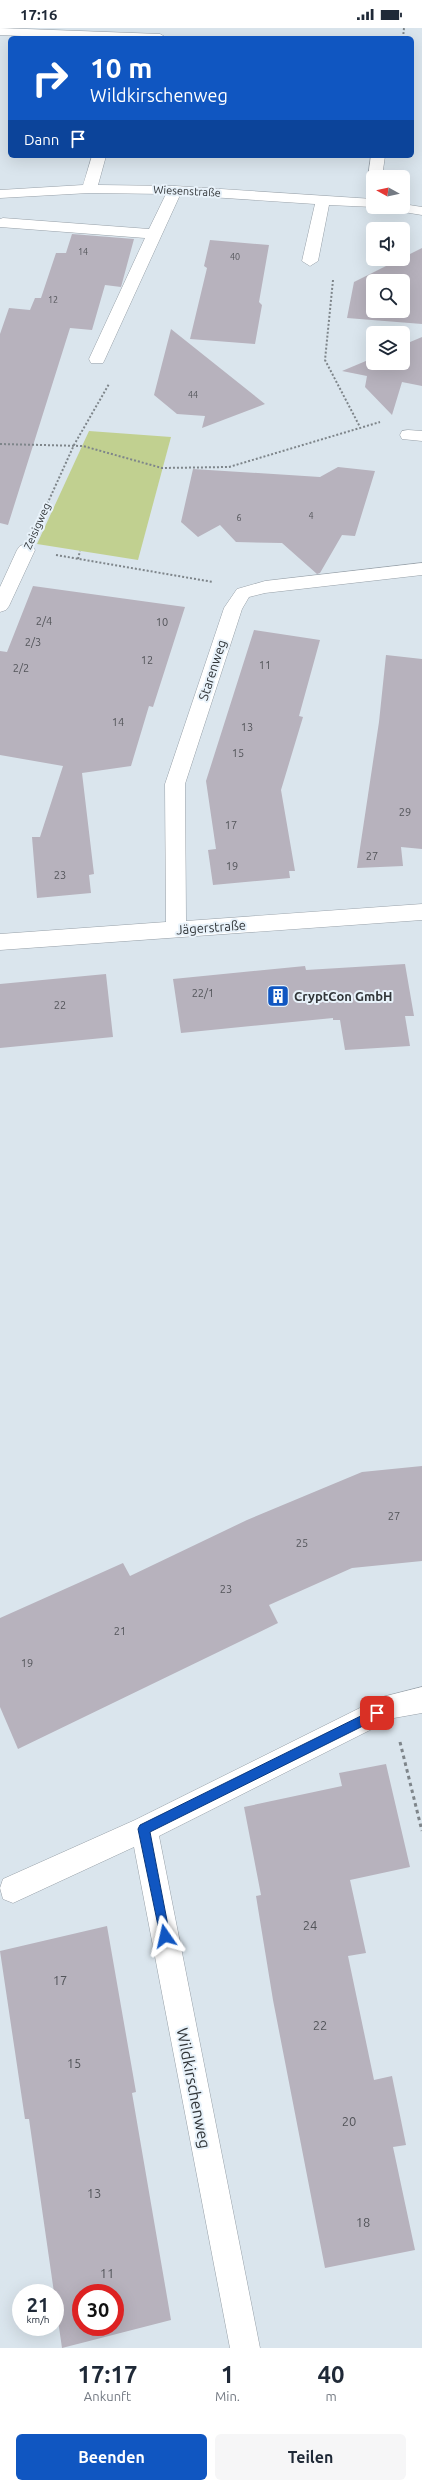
<!DOCTYPE html>
<html lang="de">
<head>
<meta charset="utf-8">
<style>
  body { margin:0; font-family:Ubuntu,sans-serif; background:#f6f6f7; color:#1f2937; height:100vh; display:flex; flex-direction:column; font-size:15px; white-space:nowrap }
  * { box-sizing:border-box; margin:0 }
  p { font-size:13px; color:#747a83 }
  .icon { flex:none; width:22px; height:22px; fill:none; stroke:currentColor; stroke-width:2; stroke-linecap:round; stroke-linejoin:round }
  .map { position:relative; height:2320px; overflow:hidden }
  .sheet { display:flex; flex-direction:column; background:#fff; flex:1 }
  .sheet>* { flex:none }
  .top-card { position:absolute; left:8px; top:8px; width:406px; height:122px; border-radius:6px; box-shadow:0 4px 16px #0002; background:#1056c1; color:#fff; overflow:hidden }
  .needle { width:26px; rotate:278deg }
  .controls { position:absolute; left:366px; top:142px; display:grid; gap:8px }
  .controls a { display:grid; place-items:center; width:44px; height:44px; border-radius:6px; background:#fff; box-shadow:0 4px 16px #0002; font-size:20px }
  .speed { position:absolute; left:12px; top:2256px; display:flex; gap:8px; font-size:20px; font-weight:700; text-align:center }
  .speed>* { display:grid; place-content:center; width:52px; height:52px; border-radius:50%; background:#fff; box-shadow:0 4px 16px #0002; line-height:1 }
  .speed small { font-size:10px; font-weight:400 }
  .speed .limit { border:6px solid #d22; background:#fff; color:#111 }
  .pin { position:absolute; display:grid; place-items:center; width:34px; height:34px; color:#fff; margin:-17px; border-radius:8px; box-shadow:0 2px 6px #0006 }
  .me { position:absolute; width:44px; margin:-22px; rotate:349deg; stroke-linejoin:round; filter:drop-shadow(0 0 3px #0008) }
  .turn { display:flex; align-items:center; gap:14px; height:84px; padding:0 16px; font-size:18px }
  .turn .icon { width:52px; height:52px; stroke-width:2.5 }
  .turn b { display:block; font-size:28px; line-height:34px }
  .then { display:flex; align-items:center; height:38px; padding:0 16px; background:#0003; gap:8px; font-size:15px }
  .eta { display:flex; justify-content:space-evenly; align-items:center; height:68px; text-align:center }
  .eta b { font-size:24px; font-weight:700; line-height:28px }
  .button { display:flex; gap:8px; margin-top:auto; padding:8px 16px }
  .button a { flex:1; height:46px; border-radius:6px; background:#1056c1; color:#fff; font-size:16px; font-weight:700; line-height:46px; text-align:center }
  .button a+a { background:#f6f6f7; color:#1f2937 }
  .status { display:flex; justify-content:space-between; align-items:center; height:28px; padding:0 20px; background:#fff; direction:ltr }
  .status svg { height:11px; fill:currentColor }
  .map>svg:first-child { display:block }
</style>
</head>
<body>
<div class="status"><b>17:16</b><svg viewBox="0 0 49 12"><path d="M0 12V9h3v3zM5 12V6h3v6zM10 12V3h3v9zM15 12V0h3v12zM26 1h20v11H26zM47 4h2v5h-2z"/></svg></div>
<div class="map">
<svg width="422" height="2320" viewBox="0 0 422 2320">
  <rect width="100%" height="100%" fill="#dae5ed"/>
  <path fill="#c1d090" d="M89,403L171,409L138,532L37,516Z"/>
  <path fill="#b7b2bd" fill-rule="evenodd" d="M72,206L134,211L121,259L105,257L92,302L70,300L8,497L0,495V306L9,280L30,282L35,270H41L56,225H66Z
    M210,212L269,217L259,274L262,277L255,316L190,311L207,240L204,238Z
    M422,220V296L347,290L354,254ZM373,253H403V283H373Z
    M171,301L265,376L202,400L205,388L177,386L154,367Z
    M422,309V358L402,354L392,387L365,359L367,348L342,343L373,330V335H403V317Z
    M338,439L375,443L355,508L342,507L320,545L317,546L282,515L236,514L220,497L198,509L181,494L193,441L320,449Z
    M33,558L185,579L153,679L149,678L131,738L82,745L94,846L89,847L91,865L37,870L32,809H40L63,738L0,727V623L7,624Z
    M254,602L320,612L299,688L303,689L281,762L295,843H289L290,850L213,857L208,822L216,821L206,753Z
    M386,627L422,631V821L401,819L403,838L357,840L379,694Z
    M405,936L414,988H405L410,1018L345,1022L340,992H333V990L181,1005L173,951L305,938L306,942Z
    M106,946L113,1009L0,1020V956Z
    M422,1438V1533L352,1540L269,1577L278,1595L18,1721L0,1679V1590L123,1535L130,1548L247,1492L362,1444Z
    M386,1736L410,1839L350,1852L366,1925L348,1928L374,2052L392,2048L406,2117L393,2119L415,2222L325,2240L273,1972L256,1868L261,1867L244,1779L342,1758L339,1745Z
    M107,1898L136,2064L132,2065L171,2292L62,2320L29,2091H25L0,1923ZM81,2265H115V2299H81Z"/>
  <g fill="none" stroke-linecap="round" stroke-linejoin="round">
    <g stroke="#97a0a8" stroke-width="1">
      <path id="minor" d="M0,0L160,6L167,10H66L0,7Z
        M92,128H106L98,157L175,158L373,171V179H375H373L329,177L318,233L310,238L302,233L315,176L180,167L105,331L103,335H91L89,331L145,210L0,199V191L3,190L149,201L166,166L89,165L0,170V162L83,157Z
        M371,128H385L382,149H373V153L368,149Z
        M403,176L422,179V187L391,182L389,179H403Z
        M408,402L422,403V413L402,411L400,407L402,403Z
        M26,516L32,518L35,522L9,578L6,582L0,584V559L17,522L20,518Z
        M422,535V547L265,565L249,569L242,581L185,756L186,893L422,876V892L0,922V906L166,894L165,756L224,580L237,561L265,553Z
        M422,1659V1685L394,1690L159,1808L260,2320H230L134,1819L13,1875L3,1871L0,1860L3,1851L135,1792L382,1669Z"/>
    </g>
    <path stroke="#7e858a" stroke-width="2" stroke-dasharray="2 2" stroke-linecap="butt" d="M403,10L404,0
      M333,252L325,332L360,399
      M0,416L83,418L162,440L229,439L380,394
      M39,494L74,417L109,356
      M56,527L213,554
      M78,531L80,523"/>
    <path stroke="#7e858a" stroke-width="3" stroke-dasharray="3.5 3.5" stroke-linecap="butt" d="M400,1714L422,1803"/>
    <use href="#minor" fill="#fff" fill-rule="evenodd"/>
  </g>
  <path fill="#1056c1" stroke="#0a387d" d="M377,1680L381,1681V1689L150,1804L170,1908L169,1912H161L138,1801L140,1797Z"/>
  <defs>
    <g id="building-square" transform="scale(1.15)"><rect x="-9" y="-9" width="18" height="18" rx="4" fill="#1056c1" stroke="#e8f2fa"/><path d="M-4-6H4V6H1V3H-1V6H-4ZM-2.5-4.3h1.7v1.8h-1.7ZM.8-4.3h1.7v1.8H.8ZM-2.5-1h1.7V.8h-1.7ZM.8-1h1.7V.8H.8Z" fill="#fff"/></g>
  </defs>
  <g fill-rule="evenodd">
    <use href="#building-square" x="278" y="968"/>
  </g>
  <g text-anchor="middle" dominant-baseline="central" stroke-width="4" stroke-linejoin="round" paint-order="stroke">
    <g font-size="9" fill="#525459">
      <text x="83" y="224">14</text>
      <text x="235" y="229">40</text>
      <text x="53" y="272">12</text>
      <text x="193" y="367">44</text>
      <text x="311" y="488">4</text>
      <text x="239" y="490">6</text>
    </g>
    <g font-size="11" fill="#313538" stroke="#e8f2fa">
      <text transform="translate(187 163) rotate(3)">Wiesenstraße</text>
      <text transform="translate(37 498) rotate(-66)">Zeisigweg</text>
    </g>
    <g font-size="11" fill="#525459">
      <text x="44" y="593">2/4</text>
      <text x="162" y="594">10</text>
      <text x="33" y="614">2/3</text>
      <text x="147" y="632">12</text>
      <text x="265" y="637">11</text>
      <text x="21" y="640">2/2</text>
      <text x="118" y="694">14</text>
      <text x="247" y="699">13</text>
      <text x="238" y="725">15</text>
      <text x="405" y="784">29</text>
      <text x="231" y="797">17</text>
      <text x="372" y="828">27</text>
      <text x="232" y="838">19</text>
      <text x="60" y="847">23</text>
      <text x="203" y="965">22/1</text>
      <text x="60" y="977">22</text>
      <text x="394" y="1488">27</text>
      <text x="302" y="1515">25</text>
      <text x="226" y="1561">23</text>
      <text x="120" y="1603">21</text>
      <text x="27" y="1635">19</text>
    </g>
    <g font-size="13" fill="#313538" stroke="#e8f2fa">
      <text transform="translate(212 642) rotate(-72)">Starenweg</text>
      <text transform="translate(211 899) rotate(-4)">Jägerstraße</text>
    </g>
    <g font-size="13" font-weight="bold" fill="#313538" stroke="#e8f2fa" text-anchor="start">
      <text x="294" y="968">CryptCon GmbH</text>
    </g>
    <g font-size="13" fill="#525459">
      <text x="310" y="1897">24</text>
      <text x="60" y="1952">17</text>
      <text x="320" y="1997">22</text>
      <text x="74" y="2035">15</text>
      <text x="349" y="2093">20</text>
      <text x="94" y="2165">13</text>
      <text x="363" y="2194">18</text>
      <text x="107" y="2245">11</text>
    </g>
    <g font-size="16" fill="#313538" stroke="#e8f2fa">
      <text transform="translate(194 2060) rotate(79)">Wildkirschenweg</text>
    </g>
  </g>
</svg>
<div class="controls">
<a><svg class="needle" viewBox="-14 -14 28 28"><path d="M0-13l5 13h-10z" fill="#e53935"/><path d="M0 13l5-13h-10z" fill="#747a83"/></svg></a>
<a><svg class="icon" aria-label="sound" viewBox="0 0 24 24"><path d="M4 9h4l5-4v14l-5-4H4zM17 9q2 3 0 6"/></svg></a>
<a><svg class="icon" aria-label="search" viewBox="0 0 24 24"><circle cx="10" cy="10" r="6"/><path d="M15 15l6 6"/></svg></a>
<a><svg class="icon" aria-label="layers" viewBox="0 0 24 24"><path d="M12 4l9 5-9 5-9-5zM3 14l9 5 9-5"/></svg></a>
</div>
<div class="speed"><div>21<small>km/h</small></div><div class="limit">30</div></div>
<div class="pin" style="left:377px;top:1685px;background:#d93025"><svg class="icon" aria-label="arrive" viewBox="0 0 24 24"><path d="M6 21V4h12l-3 4 3 4H6"/></svg></div>
<svg class="me" style="left:165px;top:1908px" viewBox="-20 -20 40 40"><path d="M0-17L14 15 0 8-14 15z" fill="#1056c1" stroke="#fff" stroke-width="4"/></svg>
<div class="top-card">
<div class="turn"><svg class="icon" aria-label="right" viewBox="0 0 24 24"><path d="M7 20v-9h11M14 6l5 5-5 5"/></svg><div><b>10 m</b>Wildkirschenweg</div></div>
<div class="then">Dann<svg class="icon" aria-label="arrive" viewBox="0 0 24 24"><path d="M6 21V4h12l-3 4 3 4H6"/></svg></div>
</div>
</div>
<section class="sheet">
<div class="eta">
<div><b>17:17</b><p>Ankunft</p></div>
<div><b>1</b><p>Min.</p></div>
<div><b>40</b><p>m</p></div>
</div>
<div class="button"><a>Beenden</a><a>Teilen</a></div>
</section>
</body>
</html>
